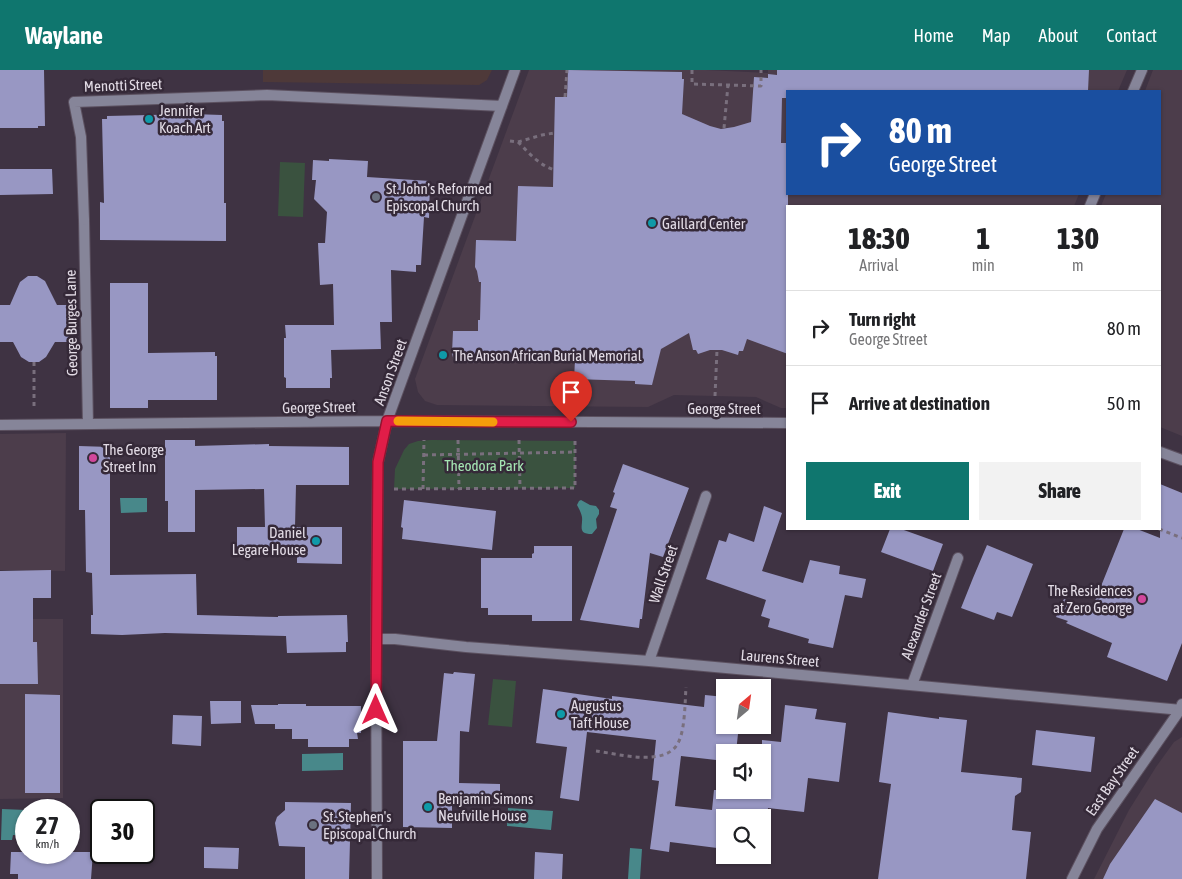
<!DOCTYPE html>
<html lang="en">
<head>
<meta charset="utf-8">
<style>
  body { margin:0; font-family:"Asap Condensed",sans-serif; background:#f2f2f2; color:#202124; height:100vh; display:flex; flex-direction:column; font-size:19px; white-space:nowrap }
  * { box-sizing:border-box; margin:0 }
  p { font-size:16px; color:#757577 }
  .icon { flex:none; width:28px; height:28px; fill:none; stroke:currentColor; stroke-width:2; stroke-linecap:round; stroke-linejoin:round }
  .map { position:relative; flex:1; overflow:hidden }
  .sheet { position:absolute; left:786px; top:135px; width:375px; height:325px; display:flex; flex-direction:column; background:#fff; border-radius:0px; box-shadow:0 1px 4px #0004 }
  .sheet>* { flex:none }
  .hud { position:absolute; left:786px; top:20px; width:375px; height:105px; border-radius:0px; box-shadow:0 1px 4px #0004; background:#1a4fa0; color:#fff; overflow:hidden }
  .needle { width:32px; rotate:29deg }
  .buttons { position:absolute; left:716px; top:609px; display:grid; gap:10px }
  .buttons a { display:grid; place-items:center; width:55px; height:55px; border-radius:0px; background:#fff; box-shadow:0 1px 4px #0004; font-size:25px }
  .speed { position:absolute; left:15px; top:729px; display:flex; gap:10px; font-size:25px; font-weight:700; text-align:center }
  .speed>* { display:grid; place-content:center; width:65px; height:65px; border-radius:50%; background:#fff; box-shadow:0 1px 4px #0004; line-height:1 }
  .speed small { font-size:12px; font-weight:400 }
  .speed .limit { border:2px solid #111; border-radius:8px; background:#fff; color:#111 }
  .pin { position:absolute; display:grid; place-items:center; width:42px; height:42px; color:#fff; margin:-51px -21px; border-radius:50% 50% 50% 0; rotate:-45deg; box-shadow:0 0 5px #0007 }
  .pin .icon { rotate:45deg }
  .me { position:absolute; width:55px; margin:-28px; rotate:0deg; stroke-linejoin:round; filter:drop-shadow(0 0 4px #0008) }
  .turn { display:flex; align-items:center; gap:18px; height:105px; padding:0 20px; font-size:22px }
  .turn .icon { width:65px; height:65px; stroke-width:2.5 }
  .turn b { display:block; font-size:35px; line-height:42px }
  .eta { display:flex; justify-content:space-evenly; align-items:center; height:85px; text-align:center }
  .eta b { font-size:30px; font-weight:800; line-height:35px }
  .cta { display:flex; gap:10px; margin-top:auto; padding:10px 20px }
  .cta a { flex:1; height:58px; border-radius:0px; background:#0f766e; color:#fff; font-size:20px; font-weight:800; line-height:58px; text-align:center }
  .cta a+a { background:#f2f2f2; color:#202124 }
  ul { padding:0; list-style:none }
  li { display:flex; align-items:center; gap:15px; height:75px; padding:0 20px; border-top:1px solid #e0e0e0 }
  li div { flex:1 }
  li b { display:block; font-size:19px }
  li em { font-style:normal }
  header { display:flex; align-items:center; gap:30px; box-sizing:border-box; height:70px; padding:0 25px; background:#0f766e; color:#fff }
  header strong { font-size:24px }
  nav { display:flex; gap:28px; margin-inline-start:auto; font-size:18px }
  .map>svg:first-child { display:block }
</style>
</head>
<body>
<header>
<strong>Waylane</strong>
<nav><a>Home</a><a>Map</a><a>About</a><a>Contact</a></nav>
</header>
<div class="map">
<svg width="1182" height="809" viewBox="0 0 1182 809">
  <rect width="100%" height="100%" fill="#3f3343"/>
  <path fill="#4c3d4b" d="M529,0H706L768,3V0H1127L1118,21H788V124H1079L1074,136H788L787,338H781L756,327L674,325L648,337L437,335L425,331L418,322L415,309Z
    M1153,0H1182V366L1160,357V136H1101L1106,124H1160V21H1145Z
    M66,363L65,501L0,500V364Z
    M0,549H63V728L0,729Z
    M1182,667V809H1094L1129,740L1156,697L1174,672Z"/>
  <path fill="#4e3939" d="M263,0H492L487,10L479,15L263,12Z"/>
  <path fill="#3a523f" d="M280,92L305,93L303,147L278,146Z
    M431,370L575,371V418L394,419L395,399L404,380L409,374L418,371Z
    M493,609L516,611L512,657L488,655Z"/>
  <path fill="#48888a" d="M120,428H147V442L121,443Z
    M581,430L590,435L596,436L599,440V444L596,449L597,458L592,464C577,464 583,456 582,447C581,442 579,439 577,435L579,431Z
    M343,683V700L302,701V684Z
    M508,738L553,741L551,760L507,756Z
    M2,739L26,740V766L13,765L12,770H1Z
    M630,778L642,779L640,809H628Z"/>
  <path fill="#9897c3" d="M0,0H44L45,56H38V58H0Z
    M568,0L682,2V9H684L682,44L710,56L721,59L734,57L751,52L754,7L768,8V4L777,5V0H1089L1088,21H788V28H782L781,73H788V284L747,269L743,281H739L738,285L722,280H710L698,284L696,280H693L689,263L661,279L652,315L635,314V311L574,309L575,290L480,288L473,293L454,292L452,283L453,261H478V250H480L481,212H479L477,201L475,197L476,170L516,171L518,116L553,117L555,27H567Z
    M192,44L222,45V51H224V133H226V171L100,170V132L104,133L102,49H107V46Z
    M329,89L368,91L367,107L430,111L429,148L424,147L421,195H416V202L391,200L392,252H380L381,279L331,280L332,308H330V318H286V308L284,307V268H286L285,255H334L333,214L320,215L318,173H325L327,142L314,129L316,110H312L313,90L329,91Z
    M0,99H52L53,124L0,125Z
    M28,206H37L45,211L57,235H72V272H55L46,287L39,292H29L21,287L13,272H0V235H10L20,212Z
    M110,213H148V283L215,282V286H217V330H148V338H110Z
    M165,370H195V376L269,374V376L349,377V415H296L295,457H342V494L297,493V480H290V477H237V457H265L264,419L195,420V462H168V431H165Z
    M79,376L110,377V505L196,504L197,545L278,547V546L347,545L348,572H346V582L287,583L286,566L165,563L122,565L91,564V545H93L92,503L86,502L85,440H79Z
    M623,394L689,418L663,487L650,483L642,549H640L639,558L580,550L617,439L610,437L615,423L613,422Z
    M1160,414L1182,423V573L1167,611L1107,587L1112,573L1066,553L1068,551L1056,547L1064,529L1091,541L1124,459H1137L1160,468Z
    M404,430L496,441L492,480L402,469L403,458L401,457Z
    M764,436L782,443L762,501L803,513L810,490L840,496L839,504L866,509L862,528L845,525L833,578L808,573L809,569L768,557L770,549L761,546L766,530L706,509L719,470L726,472L729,463L754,472Z
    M890,459H901L943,474L933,501L881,482Z
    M987,475L1033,494L1012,547L997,542L994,550L961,538L973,508Z
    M534,476H572V551H532V545H488V538H481V488H532V484L534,483Z
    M51,500V528H33V572H37L38,614H0V501Z
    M454,602L475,604L469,662L460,661L459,713L500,714V734L452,732V758L403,757V671H437L444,603L453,604Z
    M543,619L612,629V626L704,637L705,625L725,627V655H739L736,682H725V691L681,686L675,736L712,740L714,720H762V670L781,672L785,635L817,639L815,649L846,653L839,712L808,708L804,742L768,738L767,748H725V779L670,772L669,782L650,779L659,711L652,710L656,670L587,662L579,731L560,728L567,677L536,673Z
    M25,624L60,625V723H25Z
    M210,631H241V653L211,654Z
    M278,634H306V636H361V663H357L358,669H349V677H308V669H292V659H275V654H255L251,635H278Z
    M888,642L939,649V647L967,650L961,702L1022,708L1021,722L1015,726L1012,760L1031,762L1026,809H878L891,714L879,712Z
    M173,645L202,646L201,676L172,674Z
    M1036,660L1095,667L1091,702L1032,695Z
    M1155,729L1182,743V809H1103L1110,794Z
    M285,732L351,733L349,809H305V777L279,776L275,753L277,747L285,740Z
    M204,777L239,778L238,799L204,798Z
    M11,782H93L91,809H18V804H10Z
    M535,782L563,784L562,809H534Z"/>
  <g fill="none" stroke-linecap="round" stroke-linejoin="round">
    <g stroke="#5c5160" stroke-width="12">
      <path id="service" d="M84,150L88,354"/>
    </g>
    <g stroke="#5c5160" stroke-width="12">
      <path id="minor" d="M1133,21L1142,0
        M1090,136L1095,124
        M84,150L81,67L74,32L267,25L502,36
        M0,355L387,351L788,353
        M1160,382L1182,390
        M376,569H395L466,577L649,591L1182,640
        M649,591L706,426
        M912,615L958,488
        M377,809L376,569L378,392L387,351L515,0"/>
    </g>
    <g stroke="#5c5160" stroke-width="12">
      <path id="tertiary" d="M1072,809L1097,759L1180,640L1182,634"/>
    </g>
    <path stroke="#796f7d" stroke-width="3" stroke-dasharray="4 4" stroke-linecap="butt" d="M692,0V14L761,16V0
      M565,27L567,0
      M724,58L728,15
      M510,71L518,72L542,65L554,63
      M518,72C529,83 540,96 555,100
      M34,292V339
      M715,326L717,280
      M458,370L459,419
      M519,370L520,418
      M424,385L575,382
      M394,419L575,418V371
      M423,419L424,370
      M1159,459L1182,468
      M596,681C619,684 668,698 679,671C685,658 685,632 686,617"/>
    <use href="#service" stroke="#868599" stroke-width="10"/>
    <use href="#minor" stroke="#868599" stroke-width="10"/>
    <use href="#tertiary" stroke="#868599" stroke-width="10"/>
  </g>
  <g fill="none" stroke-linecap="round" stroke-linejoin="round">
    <g stroke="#92132f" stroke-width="12">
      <path id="route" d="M376,640L378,392L387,351L571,352"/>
    </g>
    <use href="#route" stroke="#e11d48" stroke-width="9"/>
    <path stroke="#f59e0b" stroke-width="9" d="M398,351L493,352"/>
  </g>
  <g fill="#0f9aa8" stroke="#352938" stroke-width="2">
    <circle cx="149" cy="49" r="5"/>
    <circle cx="652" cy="153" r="5"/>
    <circle cx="443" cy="285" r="5"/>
    <circle cx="316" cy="471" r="5"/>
    <circle cx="561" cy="644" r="5"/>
    <circle cx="428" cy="737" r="5"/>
  </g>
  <g fill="#6b7280" stroke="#352938" stroke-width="2">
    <circle cx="376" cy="127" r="5"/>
    <circle cx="313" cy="755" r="5"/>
  </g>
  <g fill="#d1479c" stroke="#352938" stroke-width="2">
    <circle cx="93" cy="388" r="5"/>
    <circle cx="1142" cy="529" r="5"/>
  </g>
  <g text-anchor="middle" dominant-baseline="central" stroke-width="5" stroke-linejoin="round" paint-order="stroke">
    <g font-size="15" fill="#e2dbe5" stroke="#352938">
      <text transform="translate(123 15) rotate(-2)">Menotti Street</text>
      <text transform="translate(71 253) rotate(-91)">George Burges Lane</text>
      <text transform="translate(390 302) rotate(-70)">Anson Street</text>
      <text transform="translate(319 337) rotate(-1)">George Street</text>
      <text x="724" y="338">George Street</text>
      <text transform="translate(663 504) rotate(-71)">Wall Street</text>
      <text transform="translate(921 546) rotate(-70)">Alexander Street</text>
      <text transform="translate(780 588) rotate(5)">Laurens Street</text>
      <text transform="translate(1112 711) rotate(-55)">East Bay Street</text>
    </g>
    <g font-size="15" fill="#e2dbe5" stroke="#352938" text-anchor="start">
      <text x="159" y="40">Jennifer<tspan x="159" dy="17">Koach Art</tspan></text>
      <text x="386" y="118">St. John's Reformed<tspan x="386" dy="17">Episcopal Church</tspan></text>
      <text x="662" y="153">Gaillard Center</text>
      <text x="453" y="285">The Anson African Burial Memorial</text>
      <text x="103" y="379">The George<tspan x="103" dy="17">Street Inn</tspan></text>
      <text x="306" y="462" text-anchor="end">Daniel<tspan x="306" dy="17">Legare House</tspan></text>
      <text x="1132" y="520" text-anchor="end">The Residences<tspan x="1132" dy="17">at Zero George</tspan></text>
      <text x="571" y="635">Augustus<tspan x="571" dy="17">Taft House</tspan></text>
      <text x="438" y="728">Benjamin Simons<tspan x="438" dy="17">Neufville House</tspan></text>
      <text x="323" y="746">St. Stephen's<tspan x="323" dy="17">Episcopal Church</tspan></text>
    </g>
    <g font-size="15" fill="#a5e6b3" stroke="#352938">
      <text x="484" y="395">Theodora Park</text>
    </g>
  </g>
</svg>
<div class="buttons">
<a><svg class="needle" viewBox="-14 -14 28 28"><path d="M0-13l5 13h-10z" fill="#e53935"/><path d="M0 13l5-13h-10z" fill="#757577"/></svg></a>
<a><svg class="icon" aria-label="sound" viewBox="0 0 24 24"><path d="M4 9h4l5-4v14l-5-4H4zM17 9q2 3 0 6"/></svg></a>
<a><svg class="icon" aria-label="search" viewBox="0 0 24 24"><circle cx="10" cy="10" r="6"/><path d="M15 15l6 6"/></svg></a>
</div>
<div class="speed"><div>27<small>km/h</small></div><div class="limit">30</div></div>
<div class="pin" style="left:571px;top:352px;background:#d93025"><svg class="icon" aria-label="arrive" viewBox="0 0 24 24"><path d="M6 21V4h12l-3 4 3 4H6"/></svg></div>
<svg class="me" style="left:376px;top:640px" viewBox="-20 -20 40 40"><path d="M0-17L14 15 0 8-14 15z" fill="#e11d48" stroke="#fff" stroke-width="4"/></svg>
<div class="hud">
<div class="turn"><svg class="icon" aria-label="right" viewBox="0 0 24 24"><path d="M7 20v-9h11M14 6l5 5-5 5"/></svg><div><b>80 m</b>George Street</div></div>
</div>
<section class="sheet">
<div class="eta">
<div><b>18:30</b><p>Arrival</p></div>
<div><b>1</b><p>min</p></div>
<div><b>130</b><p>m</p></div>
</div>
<ul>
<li><svg class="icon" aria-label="right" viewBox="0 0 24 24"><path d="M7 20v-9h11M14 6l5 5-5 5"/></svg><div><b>Turn right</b><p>George Street</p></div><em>80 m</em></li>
<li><svg class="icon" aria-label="arrive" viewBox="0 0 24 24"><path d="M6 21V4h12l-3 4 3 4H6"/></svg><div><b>Arrive at destination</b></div><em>50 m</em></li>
</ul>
<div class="cta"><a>Exit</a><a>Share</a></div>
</section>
</div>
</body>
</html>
